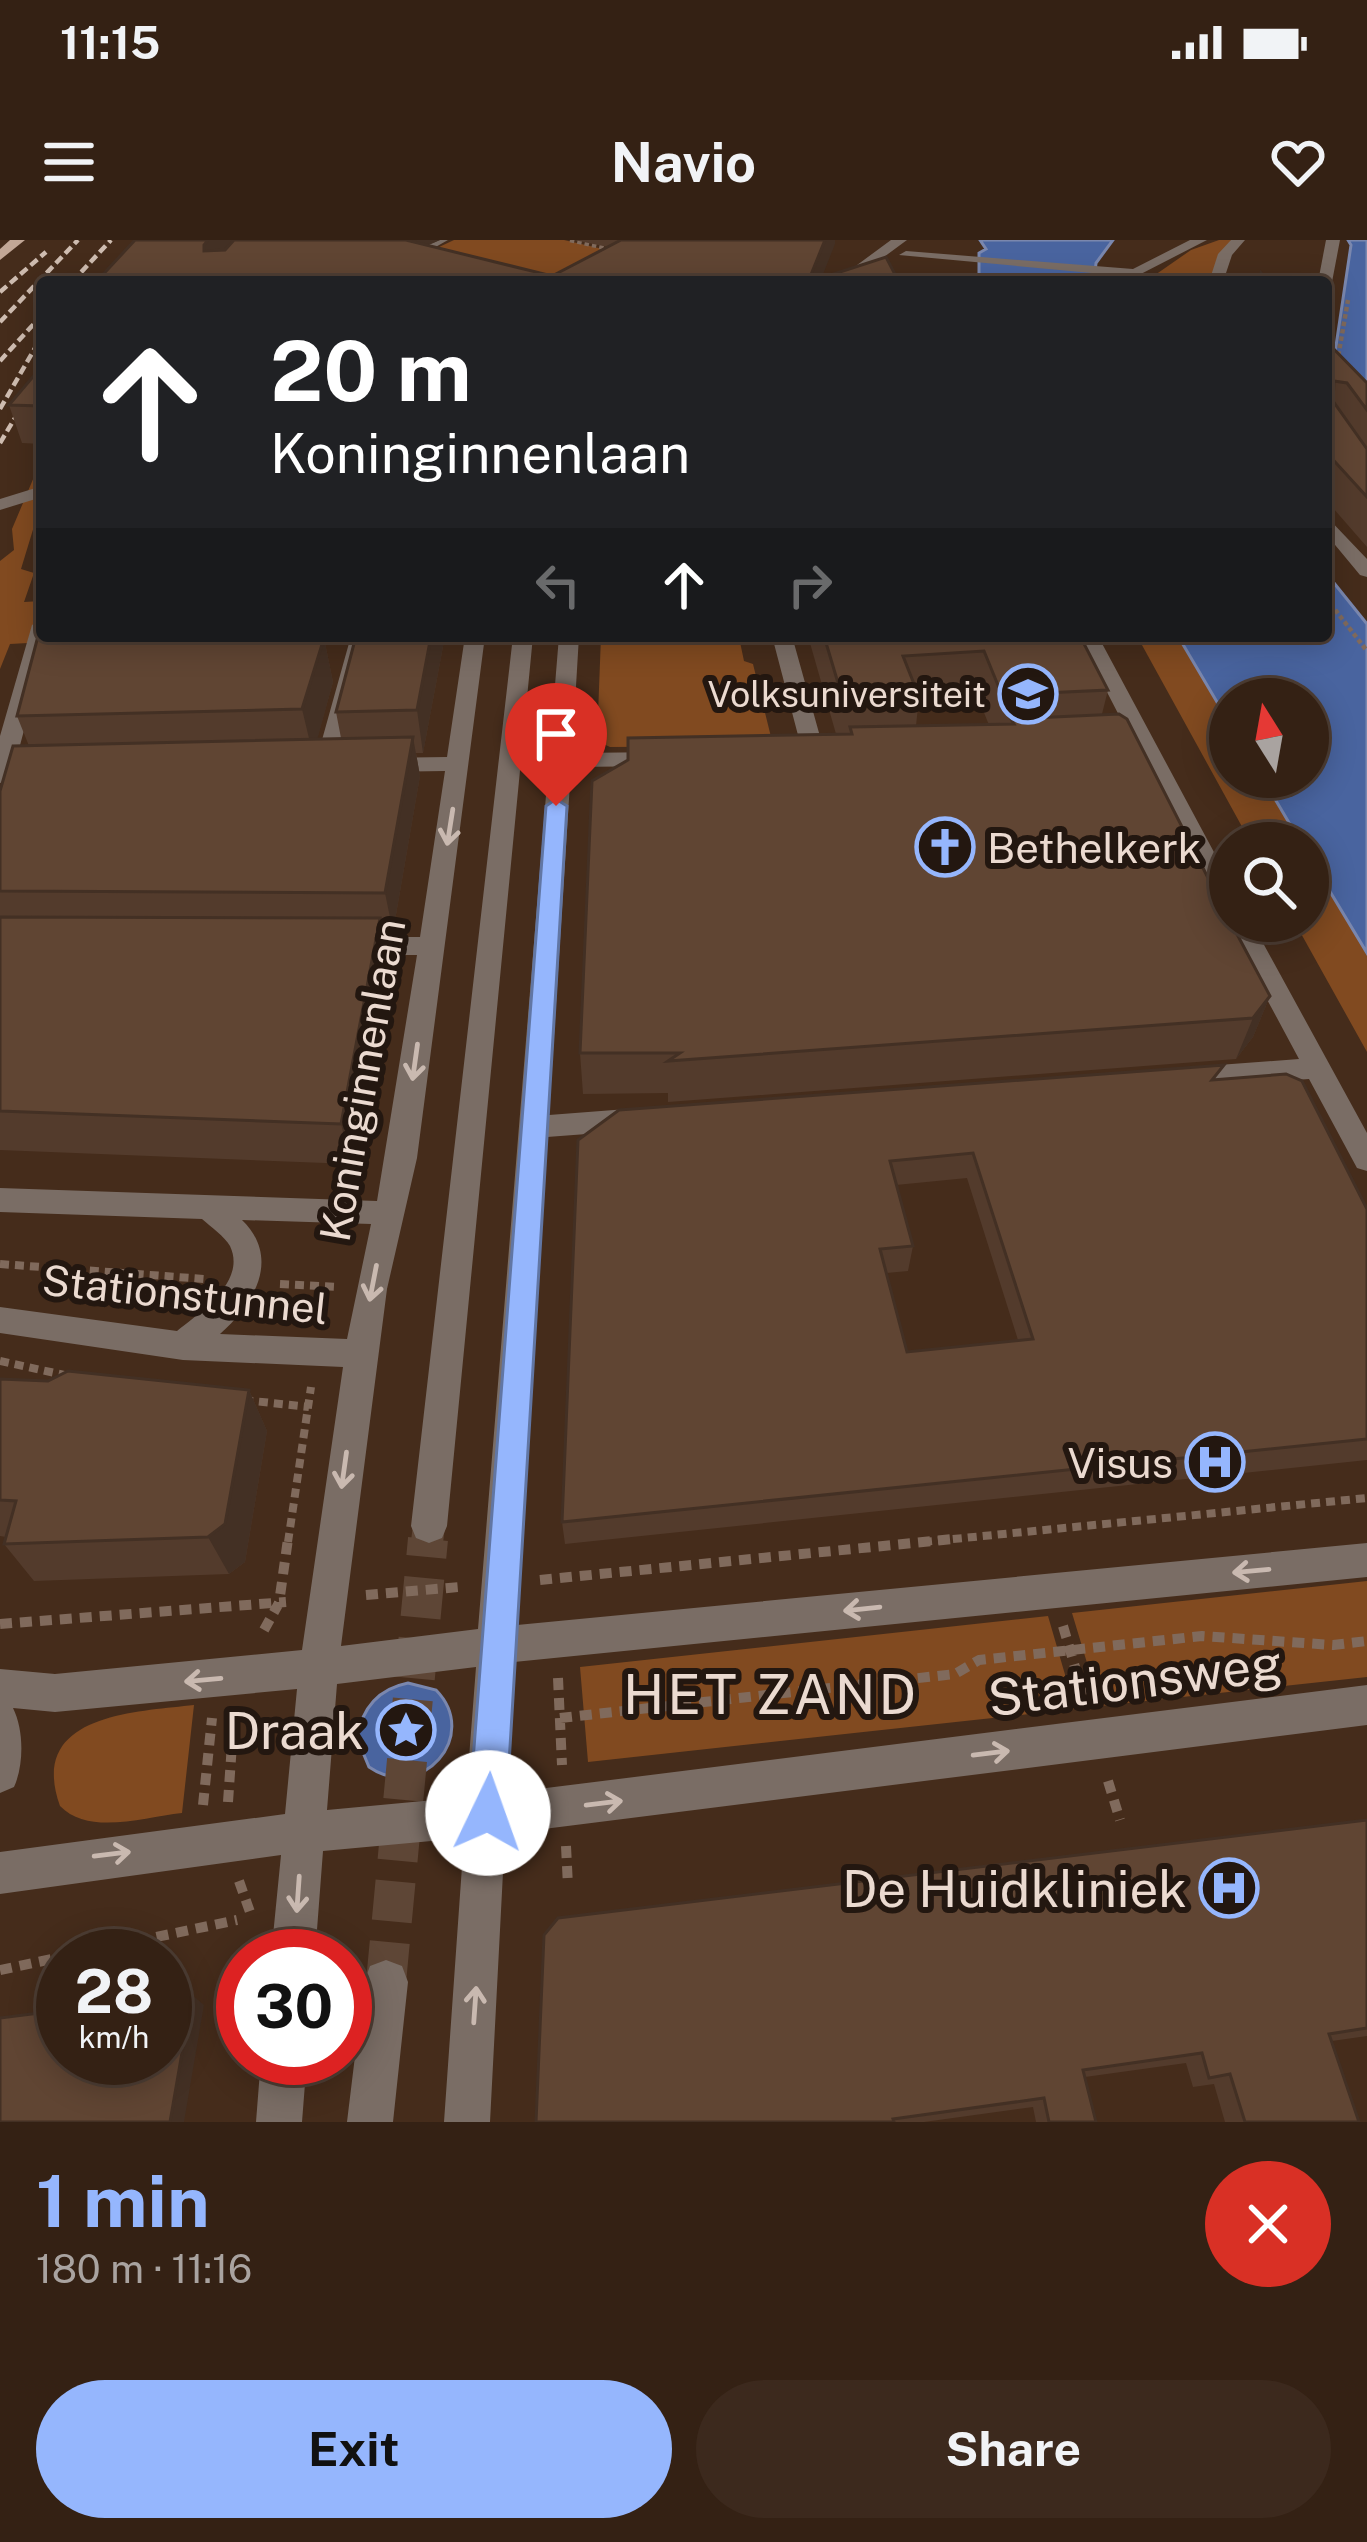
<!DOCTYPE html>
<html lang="en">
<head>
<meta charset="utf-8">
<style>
  body { margin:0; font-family:"Public Sans",sans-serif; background:#3c291d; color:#f1f3f6; height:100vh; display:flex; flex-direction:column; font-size:45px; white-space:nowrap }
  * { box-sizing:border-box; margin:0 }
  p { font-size:39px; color:#a9a3a0 }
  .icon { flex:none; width:66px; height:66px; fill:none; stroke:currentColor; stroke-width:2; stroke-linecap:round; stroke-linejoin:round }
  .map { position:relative; height:1882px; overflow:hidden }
  .side { display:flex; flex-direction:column; background:#342114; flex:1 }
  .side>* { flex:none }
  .banner { position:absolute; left:36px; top:36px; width:1296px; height:366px; border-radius:12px; box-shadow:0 6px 30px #0003,0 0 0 3px #4e3e34; background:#202124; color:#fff; overflow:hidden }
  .needle { width:78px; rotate:349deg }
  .controls { position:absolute; left:1209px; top:438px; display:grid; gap:24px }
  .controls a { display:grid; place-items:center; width:120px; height:120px; border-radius:50%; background:#342114; box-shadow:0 6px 30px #0003,0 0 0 3px #4e3e34; font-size:60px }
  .speed { position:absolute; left:36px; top:1689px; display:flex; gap:24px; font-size:60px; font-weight:700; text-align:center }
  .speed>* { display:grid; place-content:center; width:156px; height:156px; border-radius:50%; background:#342114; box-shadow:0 6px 30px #0003,0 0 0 3px #4e3e34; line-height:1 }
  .speed small { font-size:30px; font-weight:400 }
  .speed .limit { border:18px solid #d22; background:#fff; color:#111 }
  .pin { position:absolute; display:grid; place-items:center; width:102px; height:102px; color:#fff; margin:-123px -51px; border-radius:50% 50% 50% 0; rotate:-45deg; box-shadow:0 0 12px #0007 }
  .pin .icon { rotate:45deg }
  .me { position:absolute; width:132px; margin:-66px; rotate:3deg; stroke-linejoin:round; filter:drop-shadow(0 0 9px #0008) }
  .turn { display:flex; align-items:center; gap:42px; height:252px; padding:0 36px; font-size:54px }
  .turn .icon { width:156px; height:156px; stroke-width:2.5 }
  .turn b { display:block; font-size:84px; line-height:102px }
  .lanes { display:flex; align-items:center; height:114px; padding:0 36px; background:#0003; justify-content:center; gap:60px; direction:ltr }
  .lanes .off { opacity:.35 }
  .round { display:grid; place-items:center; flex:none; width:126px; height:126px; border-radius:63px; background:#3c291d }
  .summary { display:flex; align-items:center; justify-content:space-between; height:204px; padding:0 36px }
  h1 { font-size:72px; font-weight:700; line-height:90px; color:#95b6fd }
  .action { display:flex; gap:24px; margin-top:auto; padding:24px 36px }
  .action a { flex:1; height:138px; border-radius:72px; background:#95b6fd; color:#111; font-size:48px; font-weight:700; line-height:138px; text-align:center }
  .action a+a { background:#3c291d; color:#f1f3f6 }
  .status { display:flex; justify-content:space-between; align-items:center; height:84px; padding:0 60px; background:#342114; direction:ltr }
  .status svg { height:33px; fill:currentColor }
  header { display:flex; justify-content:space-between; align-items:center; height:156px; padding:0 36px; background:#342114; font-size:54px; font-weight:700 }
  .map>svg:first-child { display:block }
</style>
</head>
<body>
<div class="status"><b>11:15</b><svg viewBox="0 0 49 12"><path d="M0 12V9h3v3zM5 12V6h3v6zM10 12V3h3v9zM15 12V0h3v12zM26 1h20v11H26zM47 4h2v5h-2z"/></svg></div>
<header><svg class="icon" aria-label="menu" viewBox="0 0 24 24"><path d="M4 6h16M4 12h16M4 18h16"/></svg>Navio<svg class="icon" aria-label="heart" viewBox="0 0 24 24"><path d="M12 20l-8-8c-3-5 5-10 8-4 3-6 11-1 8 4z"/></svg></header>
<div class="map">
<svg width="1367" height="1882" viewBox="0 0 1367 1882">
  <rect width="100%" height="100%" fill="#452c1b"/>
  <path fill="#814a20" d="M454,0H564L620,13L563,42L422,15Z
    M1219,0H1231L1211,42H1154L1155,35L1191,10Z
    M42,218V260L21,329L34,333L24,362L42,361L28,403L10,404L0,429V321L14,310L12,289Z
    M601,396H747L740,402L744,421L753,424L772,501L753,506L610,507L597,501Z
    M1137,396H1178L1230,484V537H1262L1301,603H1251Z
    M1308,615L1367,713V812L1294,681H1308Z
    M1367,1341V1437L1100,1466L1072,1373Z
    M1048,1376L1075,1469L588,1522L580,1427Z
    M194,1465L182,1573C144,1577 89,1596 60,1566C27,1474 135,1472 194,1465Z"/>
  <path fill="#49649f" stroke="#7a87ae" stroke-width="3" d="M980,0H1113L1096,23L1094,42H979V13L986,9Z
    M1348,0H1367V217L1329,153L1351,5Z
    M1326,342L1334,343L1367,384V713L1308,615V603H1301L1262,537H1308V459H1230V484L1178,396H1326Z
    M408,1443L436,1450C481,1496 421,1563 369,1527L357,1498C362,1468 378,1449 408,1443Z"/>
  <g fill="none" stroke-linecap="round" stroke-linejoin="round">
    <path stroke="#5e4636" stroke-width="32" stroke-dasharray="32 16" stroke-linecap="butt" d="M427,1302L429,1286"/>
    <path stroke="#5e4636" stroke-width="40" stroke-dasharray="40 21" stroke-linecap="butt" d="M386,1742L428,1299"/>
    <path stroke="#806a5c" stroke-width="4.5" stroke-dasharray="4.5 3" stroke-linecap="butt" d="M570,0L610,9
      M1337,123L1348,60
      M1326,358L1367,411"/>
    <path stroke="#806a5c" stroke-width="8" stroke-dasharray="9 6" stroke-linecap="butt" d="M0,1024L205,1039
      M280,1044L337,1047
      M0,1121L69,1136
      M244,1160L309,1167
      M288,1302L311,1147
      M923,1302L1367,1258"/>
    <path stroke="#806a5c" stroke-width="10" stroke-dasharray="12 8" stroke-linecap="butt" d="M540,1340L953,1299
      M366,1355L459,1347
      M0,1384L286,1362
      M1063,1386L1084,1458
      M264,1390L279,1363L288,1299
      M558,1438L562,1525
      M560,1478L955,1434L979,1420L1202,1396L1333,1405L1367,1401
      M1108,1541L1120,1580
      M228,1562L234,1475
      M203,1565L212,1478
      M566,1606L568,1646
      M239,1641L250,1672
      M0,1730L237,1680"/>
    <path fill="#7a6d65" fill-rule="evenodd" d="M431,0H448L409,22L397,19Z
      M891,0H907L850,42H834Z
      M1190,0H1207L1135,37L899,15L906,11L1133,29Z
      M1231,0H1245L1232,15L1223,42H1209L1218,14Z
      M1326,0H1340L1332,42L1326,46L1318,42Z
      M42,246V257L0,270V259Z
      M1326,276L1367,319V337L1360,335L1326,294Z
      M42,379V396H49L14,528L42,525L53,532L42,539L0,543V496L32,385Z
      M351,396H371L337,525L326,532L315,525Z
      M465,396H485L417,918L387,1049L341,1406L478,1389L559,396H579L572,513L669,512L680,519L669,526L571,527L549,875L640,868L654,879L640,890L547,897L517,1385L1367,1303V1337L514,1422L507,1553L1367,1445V1485L505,1594L490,1882H444L464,1598L323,1611L315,1716H271L281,1615L0,1654V1612L285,1574L297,1449L55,1472L13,1468C24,1490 24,1525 14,1547L0,1553V1429L55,1434L302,1410L343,1127L183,1120L0,1093V1067L177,1091C199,1073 247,1042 230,1006C225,997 210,986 202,979L0,972V948L377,961L417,715H347L334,706L347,697H420L445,531L377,532L366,525L377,518L447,517ZM242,980L371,984L347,1099L220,1094C255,1063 281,1018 242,980ZM476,1427L466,1557L327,1570L337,1444Z
      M513,396H533L447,1286L442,1298L429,1303L416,1298L411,1286Z
      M772,396H792L826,518L823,523L815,525L804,518Z
      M1078,396H1098L1230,642V673L1217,665Z
      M1230,675V681H1251L1367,893V931L1357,928L1309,839L1178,848L1164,838L1178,828L1299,819L1225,681Z
      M386,1720L402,1726L408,1742L393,1882H347L364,1742L370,1726Z
      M261,1818H307L302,1882H256Z"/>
    <path fill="#c2a796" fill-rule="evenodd" d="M10,0H25L0,20V9Z"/>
    <path stroke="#cebcb0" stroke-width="4.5" stroke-dasharray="9 4.5" stroke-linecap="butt" d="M72,42L111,0
      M0,52L46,12
      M0,82L78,0
      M0,121L42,75
      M0,169L42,96
      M0,203L42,133"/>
  </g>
  <path fill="#533b2c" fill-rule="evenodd" d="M135,0H440L428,5L552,36L608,7L574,0H835L821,38L96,42Z
    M1326,101L1367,143V307L1326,260Z
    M42,126V204L22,203L9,165Z
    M42,396L324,398L333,442L317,499L341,498L336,472L445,396L423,513H416L420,536L393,692H382L388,718L351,924L0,910V551L29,506L17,476Z
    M808,396H1080L1108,450L1102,474L1270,756L1253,797L1236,819L668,862V853L583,854L580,813L836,494ZM976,453L989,485L916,486L919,457Z
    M1218,840L1367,969V1220L565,1304L562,1282L578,900ZM967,938L1018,1100L907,1112L886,1033L908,1031L913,1006L896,945Z
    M0,1139L249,1150L267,1191L245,1322L229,1334L34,1341L4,1304L6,1297L0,1296Z
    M1367,1580V1796L1332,1801L1359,1882H1225L1214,1844L1193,1847L1186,1823L1085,1837L1096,1882H1036L1033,1867L924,1882H536Z"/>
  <path fill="#433024" d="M208,0H241L211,39L204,5Z
    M404,0H440L406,15Z
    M825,0H835V4L820,42H808Z
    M431,396H445L423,513L417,470Z
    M324,398L333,442L313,515L302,469Z
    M413,497L420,536L393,692L385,653Z
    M380,678L388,718L351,924L341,884Z
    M1270,756L1253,797L1236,819L1253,778Z
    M249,1150L267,1191L245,1322L229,1334L208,1297Z
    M192,1755L204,1765L184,1882H170Z"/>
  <path fill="#604533" stroke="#433024" stroke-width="3" fill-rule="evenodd" d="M135,0H208L204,5V11L225,10L234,0H406L552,36L621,0H825L808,42H96Z
    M886,17L899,42H809Z
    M1261,33L1269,42H1259Z
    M1326,101L1367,143V170L1347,143L1334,141L1333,161L1367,209V257L1326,212Z
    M42,126V166L9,165Z
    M42,381V396L324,398L302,469L17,476Z
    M356,396H431L417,470L336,472Z
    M824,396H1080L1108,450L1002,455L984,411L903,416L920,459L844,463Z
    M1119,474L1127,479L1230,681L1270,756L1253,778L668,821L680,813H580L592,541L628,520V498L852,494L850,487L1014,484L1011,479Z
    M413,497L385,653L0,651V551L13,506Z
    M0,677L380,678L341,884L0,871Z
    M1224,825L1212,840L1286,834L1302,841L1367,969V1199L562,1282L578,900L619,870ZM973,913L1033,1099L907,1112L880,1009L913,1006L890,921Z
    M68,1131L249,1150L225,1284L208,1297L4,1304L16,1261L0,1260V1139L48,1141Z
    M1367,1580V1788L1329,1794L1359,1882H1245L1230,1834L1209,1838L1202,1813L1083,1830L1096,1882H1049L1044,1858L893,1879L894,1882H536L544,1695L558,1678Z
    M192,1755L170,1882H0V1778L63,1770V1818H165V1758Z"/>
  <defs><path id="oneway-shaft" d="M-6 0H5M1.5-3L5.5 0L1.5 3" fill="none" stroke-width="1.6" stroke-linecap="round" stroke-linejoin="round" transform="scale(3)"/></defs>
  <g stroke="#c9b9b0">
    <use href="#oneway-shaft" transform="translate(450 587) rotate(99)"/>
    <use href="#oneway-shaft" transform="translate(415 822) rotate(98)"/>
    <use href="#oneway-shaft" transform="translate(373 1043) rotate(101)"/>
    <use href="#oneway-shaft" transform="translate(344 1230) rotate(98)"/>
    <use href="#oneway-shaft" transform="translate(1251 1331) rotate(175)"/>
    <use href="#oneway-shaft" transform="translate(862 1369) rotate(174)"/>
    <use href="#oneway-shaft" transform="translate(203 1440) rotate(175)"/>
    <use href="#oneway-shaft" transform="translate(991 1513) rotate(-7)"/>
    <use href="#oneway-shaft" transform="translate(604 1563) rotate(-7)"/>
    <use href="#oneway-shaft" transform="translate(112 1614) rotate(-7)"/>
    <use href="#oneway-shaft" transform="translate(298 1654) rotate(94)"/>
    <use href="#oneway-shaft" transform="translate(475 1765) rotate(-86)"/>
  </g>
  <path fill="#95b6fd" stroke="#6176a4" stroke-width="3" d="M556,559L567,566L506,1573L501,1586L488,1592L474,1586L469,1573L546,566Z"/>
  <defs>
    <g id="university-ring" transform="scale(3)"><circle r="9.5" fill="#231710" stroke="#95b6fd" stroke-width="1.5"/><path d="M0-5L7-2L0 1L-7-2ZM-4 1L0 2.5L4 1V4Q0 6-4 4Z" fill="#95b6fd"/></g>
    <g id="church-ring" transform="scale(3)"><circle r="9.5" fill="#231710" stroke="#95b6fd" stroke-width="1.5"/><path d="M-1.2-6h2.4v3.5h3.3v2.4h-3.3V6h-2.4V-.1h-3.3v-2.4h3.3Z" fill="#95b6fd"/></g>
    <g id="hospital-ring" transform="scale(3)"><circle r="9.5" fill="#231710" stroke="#95b6fd" stroke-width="1.5"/><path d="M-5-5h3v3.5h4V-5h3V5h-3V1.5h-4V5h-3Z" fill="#95b6fd"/></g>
    <g id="sight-ring" transform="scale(3)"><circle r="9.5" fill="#231710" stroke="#95b6fd" stroke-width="1.5"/><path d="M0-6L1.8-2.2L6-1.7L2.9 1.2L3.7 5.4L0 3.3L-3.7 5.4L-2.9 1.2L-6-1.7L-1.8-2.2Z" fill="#95b6fd"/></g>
  </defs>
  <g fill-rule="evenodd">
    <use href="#university-ring" x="1028" y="454"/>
    <use href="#church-ring" x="945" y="607"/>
    <use href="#hospital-ring" x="1215" y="1222"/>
    <use href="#sight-ring" x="406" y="1490"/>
    <use href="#hospital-ring" x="1229" y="1648"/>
  </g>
  <g text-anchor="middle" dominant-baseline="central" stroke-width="12" stroke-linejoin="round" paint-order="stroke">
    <g font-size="36" fill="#ebdad0" stroke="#231710" text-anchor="end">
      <text x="986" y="454">Volksuniversiteit</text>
    </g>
    <g font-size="42" fill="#ebdad0" stroke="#231710" text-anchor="start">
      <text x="987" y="607">Bethelkerk</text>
      <text x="1173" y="1222" text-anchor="end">Visus</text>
    </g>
    <g font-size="42" fill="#ebdad0" stroke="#231710">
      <text transform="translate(362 840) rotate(-80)">Koninginnenlaan</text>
      <text transform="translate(185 1054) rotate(6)">Stationstunnel</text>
    </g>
    <g font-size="51" fill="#ebdad0" stroke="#231710">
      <text transform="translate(1135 1440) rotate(-7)">Stationsweg</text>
    </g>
    <g font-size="51" fill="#ebdad0" stroke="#231710" text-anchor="end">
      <text x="364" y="1490">Draak</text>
      <text x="1187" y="1648">De Huidkliniek</text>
    </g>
    <g font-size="54" letter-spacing="3" fill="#ebdad0" stroke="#231710">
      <text x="771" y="1454">HET ZAND</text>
    </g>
  </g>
</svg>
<div class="controls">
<a><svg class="needle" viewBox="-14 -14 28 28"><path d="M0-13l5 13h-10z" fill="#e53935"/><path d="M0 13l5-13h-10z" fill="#a9a3a0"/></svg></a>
<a><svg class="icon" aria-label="search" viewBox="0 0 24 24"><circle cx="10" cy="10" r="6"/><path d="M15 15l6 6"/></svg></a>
</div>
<div class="speed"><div>28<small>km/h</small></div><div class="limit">30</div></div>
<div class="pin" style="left:556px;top:566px;background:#d93025"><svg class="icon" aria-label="arrive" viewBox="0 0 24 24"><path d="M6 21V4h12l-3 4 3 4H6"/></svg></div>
<svg class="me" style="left:488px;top:1573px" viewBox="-20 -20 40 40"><circle r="19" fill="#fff"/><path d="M0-13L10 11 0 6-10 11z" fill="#95b6fd"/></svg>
<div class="banner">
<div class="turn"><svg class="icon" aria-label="ahead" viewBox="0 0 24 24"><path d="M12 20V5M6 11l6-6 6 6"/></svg><div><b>20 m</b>Koninginnenlaan</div></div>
<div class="lanes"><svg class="icon off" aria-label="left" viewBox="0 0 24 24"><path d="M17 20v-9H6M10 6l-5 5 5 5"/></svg><svg class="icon" aria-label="ahead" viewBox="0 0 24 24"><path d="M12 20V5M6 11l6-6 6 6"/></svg><svg class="icon off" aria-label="right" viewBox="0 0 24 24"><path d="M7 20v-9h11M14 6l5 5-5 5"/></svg></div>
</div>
</div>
<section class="side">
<div class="summary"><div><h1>1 min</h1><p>180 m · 11:16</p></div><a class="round" style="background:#d93025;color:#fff"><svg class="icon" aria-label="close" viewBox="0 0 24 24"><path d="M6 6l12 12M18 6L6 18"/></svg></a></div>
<div class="action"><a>Exit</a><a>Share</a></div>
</section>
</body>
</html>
